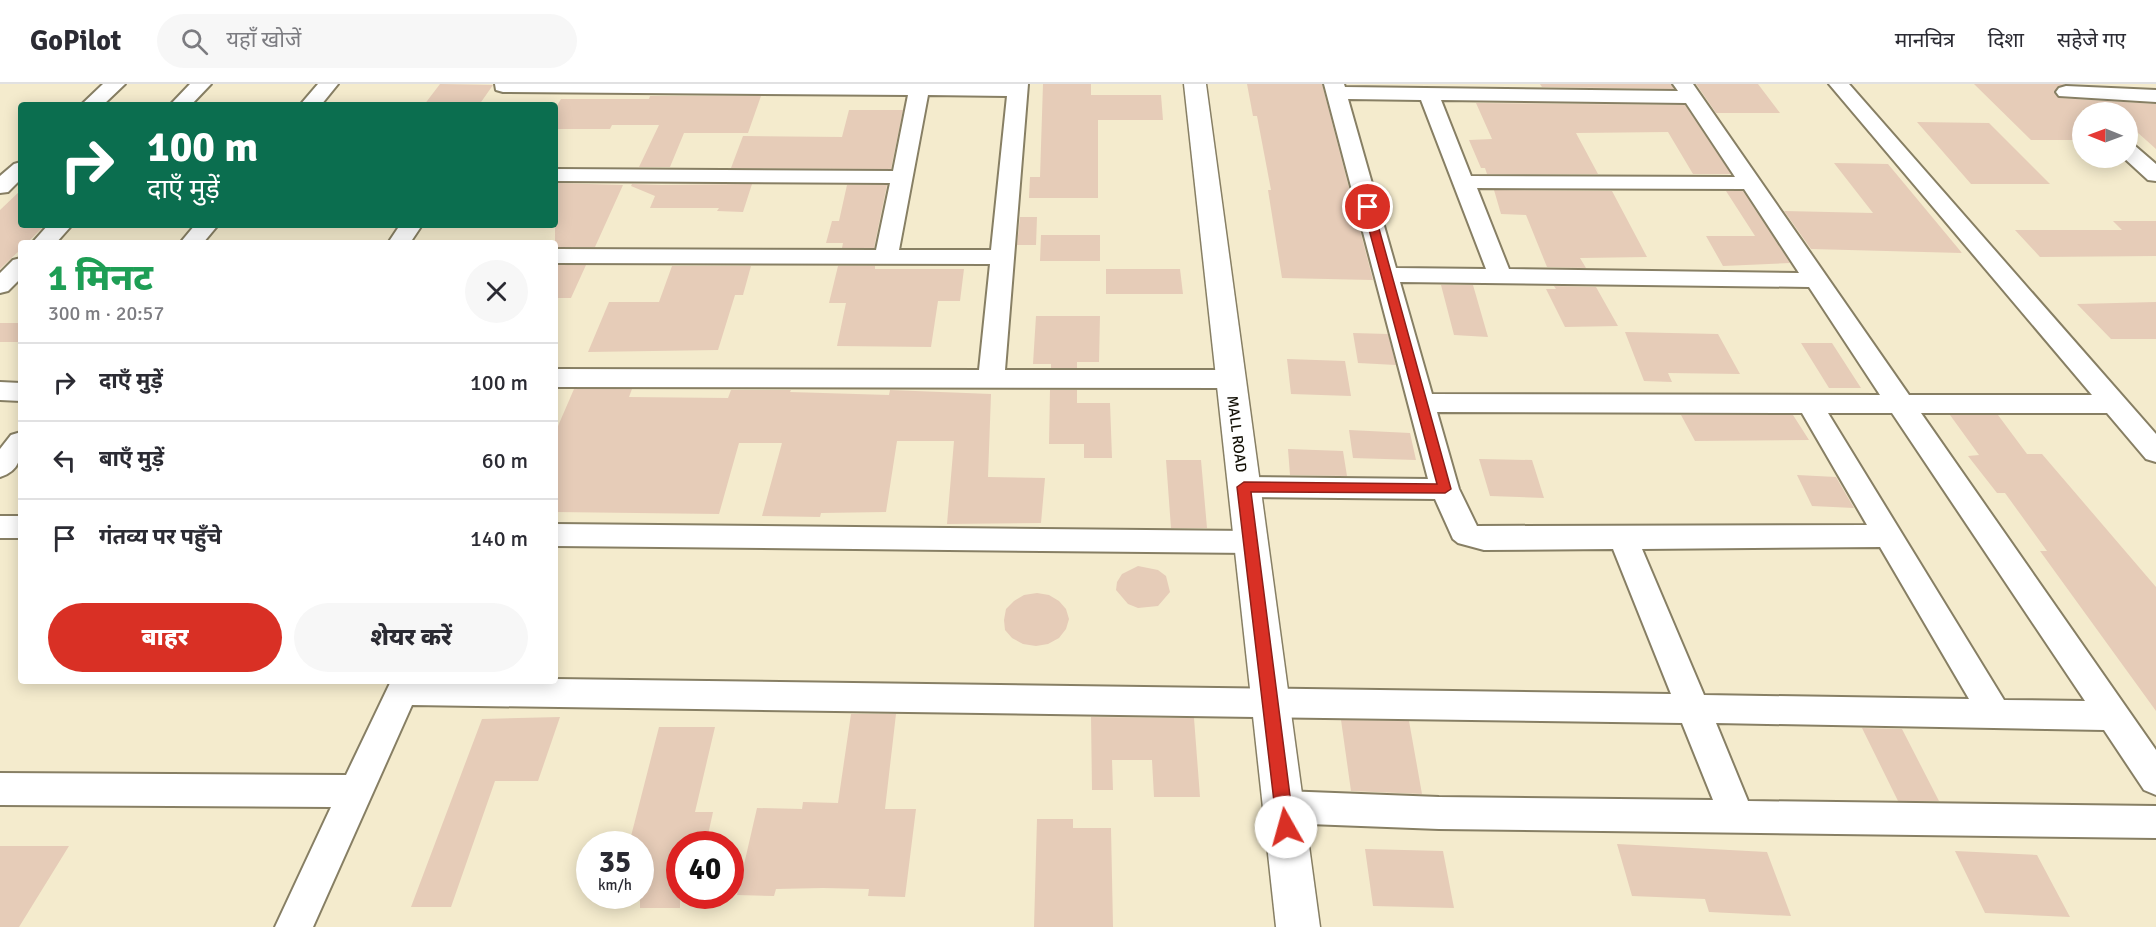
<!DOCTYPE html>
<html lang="hi">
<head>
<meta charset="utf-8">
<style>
  body { margin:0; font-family:Signika,"Noto Sans Devanagari",sans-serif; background:#f7f7f7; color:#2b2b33; height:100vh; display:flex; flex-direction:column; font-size:22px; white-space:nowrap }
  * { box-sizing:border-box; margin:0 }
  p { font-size:20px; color:#7c7c81 }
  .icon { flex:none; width:33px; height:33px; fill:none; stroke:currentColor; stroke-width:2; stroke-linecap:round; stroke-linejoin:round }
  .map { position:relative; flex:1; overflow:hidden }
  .panel { position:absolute; left:18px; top:156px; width:540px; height:444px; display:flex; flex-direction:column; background:#fff; border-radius:6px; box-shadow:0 3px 15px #0003 }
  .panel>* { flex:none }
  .banner { position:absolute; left:18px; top:18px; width:540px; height:126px; border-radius:6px; box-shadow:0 3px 15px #0003; background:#0b6e4f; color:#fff; overflow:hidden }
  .needle { width:39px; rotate:271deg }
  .controls { position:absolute; left:2072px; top:18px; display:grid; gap:12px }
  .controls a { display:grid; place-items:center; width:66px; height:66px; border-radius:50%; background:#fff; box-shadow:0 3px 15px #0003; font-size:30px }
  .speed { position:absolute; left:576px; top:747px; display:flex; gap:12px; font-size:30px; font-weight:700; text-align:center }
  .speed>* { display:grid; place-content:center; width:78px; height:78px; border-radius:50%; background:#fff; box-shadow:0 3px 15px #0003; line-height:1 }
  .speed small { font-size:15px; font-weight:400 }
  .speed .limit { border:9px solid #d22; background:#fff; color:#111 }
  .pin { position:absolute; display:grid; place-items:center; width:51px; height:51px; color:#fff; margin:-26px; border:3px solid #fff; border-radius:50%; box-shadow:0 2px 6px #0007 }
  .me { position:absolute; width:66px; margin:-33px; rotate:353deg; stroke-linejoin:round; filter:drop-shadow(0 0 4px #0008) }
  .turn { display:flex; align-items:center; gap:21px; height:126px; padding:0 30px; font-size:27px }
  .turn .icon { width:78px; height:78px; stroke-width:2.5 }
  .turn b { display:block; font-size:42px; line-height:51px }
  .round { display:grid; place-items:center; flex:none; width:63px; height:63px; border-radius:32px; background:#f7f7f7 }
  .overview { display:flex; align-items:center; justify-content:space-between; height:102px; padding:0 30px }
  h1 { font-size:36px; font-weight:800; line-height:45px; color:#1e9e55 }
  .action { display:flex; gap:12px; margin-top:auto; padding:12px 30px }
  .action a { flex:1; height:69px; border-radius:36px; background:#d93025; color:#fff; font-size:24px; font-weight:800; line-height:69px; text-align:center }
  .action a+a { background:#f7f7f7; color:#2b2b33 }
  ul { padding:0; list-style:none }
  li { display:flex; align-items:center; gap:18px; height:78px; padding:0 30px; border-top:2px solid #e1e1e2 }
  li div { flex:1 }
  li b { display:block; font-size:22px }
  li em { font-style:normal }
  header { display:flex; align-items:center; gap:36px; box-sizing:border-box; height:84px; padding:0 30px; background:#fff; border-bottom:2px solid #e1e1e2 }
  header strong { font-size:28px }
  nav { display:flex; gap:33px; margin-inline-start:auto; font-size:21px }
  .search { width:420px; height:54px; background:#f7f7f7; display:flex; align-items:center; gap:15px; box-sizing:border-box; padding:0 21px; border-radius:33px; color:#7c7c81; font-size:22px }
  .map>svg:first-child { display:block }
</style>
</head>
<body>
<header>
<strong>GoPilot</strong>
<div class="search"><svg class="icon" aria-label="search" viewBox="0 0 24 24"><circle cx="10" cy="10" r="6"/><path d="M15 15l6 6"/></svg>यहाँ खोजें</div>
<nav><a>मानचित्र</a><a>दिशा</a><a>सहेजे गए</a></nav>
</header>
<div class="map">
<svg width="2156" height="843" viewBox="0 0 2156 843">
  <rect width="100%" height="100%" fill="#f4ebcd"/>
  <path fill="#e6ccb8" d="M440,0L493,1L479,21H424Z
    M1043,0H1091V11H1161L1163,36H1098V114H1029L1030,93H1040Z
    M1247,0H1322L1373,196L1282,194L1268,106H1271L1257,32H1253Z
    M1540,0H1671L1674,5L1542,3Z
    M1696,0H1758L1780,29H1716Z
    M1974,0H2065L2054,7L2059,14L2156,20V65L2127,39V28H2116L2113,26H2082V56H2031Z
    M650,12H761L748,49H684L670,83H639L659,41H612L610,45H555V25L561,15H649Z
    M1476,19L1685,21L1731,90H1693L1668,48L1576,49L1598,90H1487L1485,84H1481L1469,56L1492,55Z
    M849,26H903L891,85L731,84L743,52L842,53Z
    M1917,38L1989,39L2050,100H1971Z
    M1834,79L1888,80L1962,169L1811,165L1784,127L1873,129Z
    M555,99L623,101L595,163H555Z
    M632,100L662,101L752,100L743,128L717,127L719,124H650L655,112L631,102Z
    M847,101H887L874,164H842L843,159H826L832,137H839Z
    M21,106V141H45L27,159H21V165L0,185V126Z
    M1494,106L1612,107L1647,173L1580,174L1586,184L1547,183L1526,131L1501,130Z
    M1726,107H1743L1790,179L1723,182L1706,152H1755Z
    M1020,133H1037L1036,161H1017Z
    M2113,137H2156V172L2040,173L2015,146H2122Z
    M1041,151H1100V177H1040Z
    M555,181H586L571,214H555Z
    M672,182H751L743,211H735L718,266L588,268L609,218H659Z
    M838,182H875V185H964L960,217H938L931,263L837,262L846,219H829Z
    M1106,185H1180L1183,210H1106Z
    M1441,201H1473L1488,253L1454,251Z
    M1554,202L1596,203L1618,242L1565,243L1546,205H1556Z
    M2156,218V255H2111L2077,220Z
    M1036,232H1100L1099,278H1077V284H1051V280H1033Z
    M0,239H21V258H0Z
    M1625,248L1718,250L1740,290L1668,289L1672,298L1644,297Z
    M1353,249L1388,250L1396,281L1358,279Z
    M1801,259H1832L1861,304H1829Z
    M1287,275L1345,277L1351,312L1291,310Z
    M574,305H632L629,313L728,314L731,306H791L790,308L889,311L890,306L991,310L988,393L1045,394L1041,439L947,440L954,357H897L886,428L821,429L820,433L762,432L782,359H739L719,430L555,428V349Z
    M1050,306H1077V319H1110L1112,374H1084V360H1049Z
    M1681,331H1793L1809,356L1695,357Z
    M1950,331H1998L2027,370H2042L2156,503V627L2040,467H2047L2005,409H1997L1968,372L1979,371Z
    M1349,346L1410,349L1416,376L1353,374Z
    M1288,365L1343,367L1347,392L1290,391Z
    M1479,375L1532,376L1544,414L1490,412Z
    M1166,376H1201L1207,444H1171Z
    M1797,391L1836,393L1854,424L1812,422Z
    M1138,482L1158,486L1166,492L1170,508L1158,522L1138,524L1128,520L1116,506L1117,498L1122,490Z
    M1037,509L1049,511L1059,517L1066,525L1069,535L1066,545L1059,554L1048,560L1036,562L1023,560L1012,554L1005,546L1004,536L1006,525L1014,517L1024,511Z
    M851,630H896L885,725H916L905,813L868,812L869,805L823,804L776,805L774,812L737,811L757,724L802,725L803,718L838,719Z
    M560,633L538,697H495L451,823H411L482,635Z
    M1091,633L1194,634L1200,713H1154L1152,676H1112L1113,706H1092Z
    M1341,636L1409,637L1422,710L1351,707Z
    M659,643H715L695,728H713L706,760H680V824H640V760H629Z
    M1862,644L1902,645L1939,717H1898Z
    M1037,735H1073V744H1111L1113,843H1034Z
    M1617,760L1767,768L1791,832L1709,828L1705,815L1632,812Z
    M0,762H69L19,843H0Z
    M1365,765L1443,767L1454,824L1373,822Z
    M1955,767L2037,771L2070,833L1985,829Z"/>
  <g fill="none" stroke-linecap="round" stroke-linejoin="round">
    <g stroke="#877f64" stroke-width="4">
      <path id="minor" d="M103,0H125L103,21H81Z
        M190,0H211L191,21H170Z
        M318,0H338L321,21H300Z
        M495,0H1028L1005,286H1231L1240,289L1244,295L1240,301L1231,304L555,303V285L979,286L990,180L555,179V165L876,166L890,99L555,97V85L893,87L908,11L503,8L496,6ZM928,11L1007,12L991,166H899Z
        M1324,0H1344L1345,3L1678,7L1673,0H1693L1909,311H2092L1829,0H1849L2156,350V378L2146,375L2107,329H1921L2156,666V711L2144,706L2104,646L1716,639L1748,717L2156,722V754L1439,745L1283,739L1271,734L1265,723L1271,712L1283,707L1439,713L1713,716L1682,639L412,621L313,843H275L331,723L0,721V689L346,691L391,597L555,595L1671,610L1613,465L1484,466L1458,459L1453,455L1435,415L1244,413L1234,410L1230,403L1234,396L1244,393L1428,395ZM1348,15L1421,16L1486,185L1396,184ZM1441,16L1686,19L1735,93L1471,92ZM1477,104L1744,105L1799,189L1509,185ZM1400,198L1809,203L1880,311L1432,310ZM1437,328L1802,329L1867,441L1477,442L1459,405ZM1828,329H1892L2085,617L2004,616ZM1880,463L1969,615L1704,611L1642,465Z
        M2066,2L2156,6V18L2059,12L2056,8L2059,4Z
        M2127,59L2134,61L2156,80V97L2148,96L2124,74H2127Z
        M21,78V95L8,108L0,109V92L14,80Z
        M48,141H72L56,159H32Z
        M195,141H218L203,159H180Z
        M400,141H422L410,159H388Z
        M21,174V194L8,207L0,209V189L13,176Z
        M0,298L21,299V317L0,316Z
        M21,348C21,369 23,386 0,393V365L11,351Z
        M0,432H21V454H0Z
        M555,440L1251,447L1261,450L1266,458L1261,466L1251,469L555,462Z"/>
    </g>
    <g stroke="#877f64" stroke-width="3">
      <path id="tertiary" d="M1184,0H1206L1320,843H1276Z"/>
    </g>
    <use href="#minor" fill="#fff" fill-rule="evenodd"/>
    <use href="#tertiary" fill="#fff" fill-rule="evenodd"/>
  </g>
  <path fill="#d93025" stroke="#8d1f18" stroke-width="1.5" d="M1368,120L1373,123L1451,405L1445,409L1251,408L1294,743L1292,749L1286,751L1280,749L1277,743L1237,403L1244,398L1437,400L1363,123Z"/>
  <g text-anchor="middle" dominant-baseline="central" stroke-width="6" stroke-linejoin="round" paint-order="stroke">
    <g font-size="15" fill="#131006" stroke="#fff">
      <text transform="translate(1237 350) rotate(83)">MALL ROAD</text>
    </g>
  </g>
</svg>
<div class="controls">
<a><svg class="needle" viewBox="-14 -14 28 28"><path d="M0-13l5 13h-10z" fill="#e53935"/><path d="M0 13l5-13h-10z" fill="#7c7c81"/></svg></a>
</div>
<div class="speed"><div>35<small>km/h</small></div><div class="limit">40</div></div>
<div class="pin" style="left:1368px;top:123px;background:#d93025"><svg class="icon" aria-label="arrive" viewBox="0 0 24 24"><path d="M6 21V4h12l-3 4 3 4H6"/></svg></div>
<svg class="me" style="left:1286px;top:743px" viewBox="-20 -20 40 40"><circle r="19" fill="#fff"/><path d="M0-13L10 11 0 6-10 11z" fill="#d93025"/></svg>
<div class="banner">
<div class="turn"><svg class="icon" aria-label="right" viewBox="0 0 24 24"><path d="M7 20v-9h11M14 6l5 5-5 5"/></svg><div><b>100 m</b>दाएँ मुड़ें</div></div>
</div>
<section class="panel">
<div class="overview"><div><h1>1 मिनट</h1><p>300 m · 20:57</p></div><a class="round"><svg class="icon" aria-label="close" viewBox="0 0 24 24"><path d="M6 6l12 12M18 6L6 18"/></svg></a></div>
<ul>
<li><svg class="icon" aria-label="right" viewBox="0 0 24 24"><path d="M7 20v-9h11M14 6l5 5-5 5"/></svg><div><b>दाएँ मुड़ें</b></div><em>100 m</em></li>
<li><svg class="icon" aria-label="left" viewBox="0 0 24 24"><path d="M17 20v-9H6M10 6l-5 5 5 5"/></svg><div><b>बाएँ मुड़ें</b></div><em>60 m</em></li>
<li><svg class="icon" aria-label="arrive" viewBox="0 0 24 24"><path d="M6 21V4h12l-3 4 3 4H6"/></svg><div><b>गंतव्य पर पहुँचे</b></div><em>140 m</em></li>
</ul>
<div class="action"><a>बाहर</a><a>शेयर करें</a></div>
</section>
</div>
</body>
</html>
